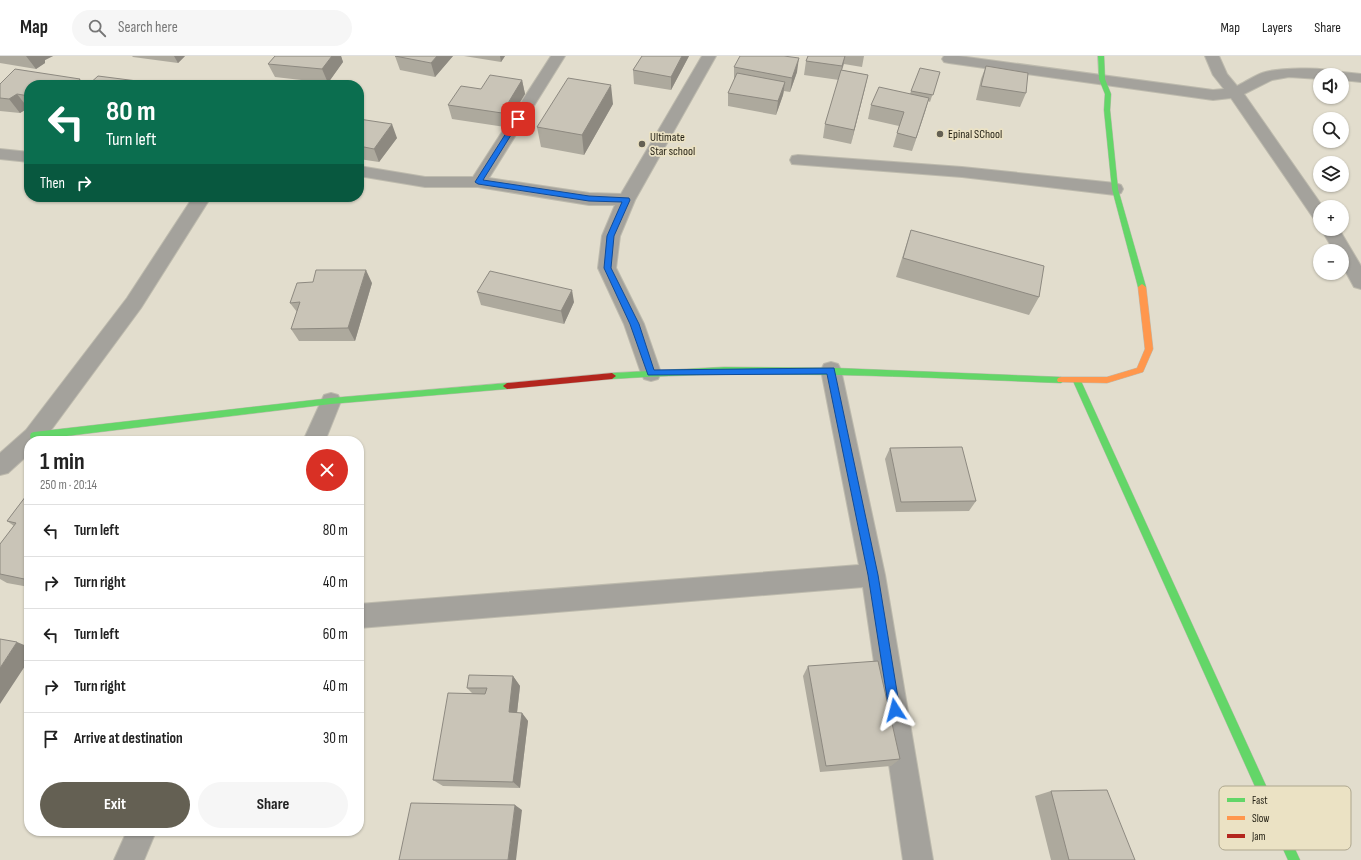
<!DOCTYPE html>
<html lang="en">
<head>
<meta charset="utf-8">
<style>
  body { margin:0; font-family:"Sofia Sans Condensed",sans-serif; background:#f6f6f6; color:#222; height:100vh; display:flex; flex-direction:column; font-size:15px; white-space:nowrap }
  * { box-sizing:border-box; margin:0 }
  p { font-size:13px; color:#767676 }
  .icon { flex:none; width:22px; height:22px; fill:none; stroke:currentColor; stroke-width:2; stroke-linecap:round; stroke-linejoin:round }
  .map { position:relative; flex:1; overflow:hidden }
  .details { position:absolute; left:24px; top:380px; width:340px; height:400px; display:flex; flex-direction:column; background:#fff; border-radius:16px; box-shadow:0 1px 3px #0004 }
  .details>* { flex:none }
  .guide { position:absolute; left:24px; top:24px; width:340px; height:122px; border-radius:16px; box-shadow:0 1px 3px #0004; background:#0b6e4f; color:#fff; overflow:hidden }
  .buttons { position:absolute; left:1313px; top:12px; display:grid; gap:8px }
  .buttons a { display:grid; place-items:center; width:36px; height:36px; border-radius:50%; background:#fff; box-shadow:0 1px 3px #0004; font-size:20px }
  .pin { position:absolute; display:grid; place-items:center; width:34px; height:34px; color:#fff; margin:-17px; border-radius:8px; box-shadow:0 2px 6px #0006 }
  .me { position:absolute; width:44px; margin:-22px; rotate:351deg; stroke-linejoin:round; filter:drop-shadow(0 0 3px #0008) }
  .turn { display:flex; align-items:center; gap:14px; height:84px; padding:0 16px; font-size:18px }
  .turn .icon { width:52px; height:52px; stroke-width:2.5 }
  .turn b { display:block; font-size:28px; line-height:34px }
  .then { display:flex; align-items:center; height:38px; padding:0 16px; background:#0003; gap:8px; font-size:15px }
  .round { display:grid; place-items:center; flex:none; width:42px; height:42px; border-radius:21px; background:#f6f6f6 }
  .overview { display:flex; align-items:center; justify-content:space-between; height:68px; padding:0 16px }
  h1 { font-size:24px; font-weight:700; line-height:30px }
  .primary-button { display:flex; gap:8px; margin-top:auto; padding:8px 16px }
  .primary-button a { flex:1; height:46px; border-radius:24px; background:#646053; color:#fff; font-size:16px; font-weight:700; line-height:46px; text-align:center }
  .primary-button a+a { background:#f6f6f6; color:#222 }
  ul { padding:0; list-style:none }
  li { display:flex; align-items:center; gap:12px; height:52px; padding:0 16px; border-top:1px solid #e0e0e0 }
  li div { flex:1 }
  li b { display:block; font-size:15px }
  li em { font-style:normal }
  header { display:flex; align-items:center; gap:24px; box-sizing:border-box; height:56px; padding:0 20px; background:#fff; border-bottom:1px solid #e0e0e0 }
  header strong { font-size:19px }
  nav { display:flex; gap:22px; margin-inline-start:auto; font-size:14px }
  .search { width:280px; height:36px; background:#f6f6f6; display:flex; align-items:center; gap:10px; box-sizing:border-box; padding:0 14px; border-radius:22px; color:#767676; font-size:15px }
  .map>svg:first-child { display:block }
</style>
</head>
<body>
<header>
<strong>Map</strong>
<div class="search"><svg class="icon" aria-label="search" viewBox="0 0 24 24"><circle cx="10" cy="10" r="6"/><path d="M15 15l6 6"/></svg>Search here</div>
<nav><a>Map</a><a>Layers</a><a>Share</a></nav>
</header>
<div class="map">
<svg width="1361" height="804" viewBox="0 0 1361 804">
  <rect width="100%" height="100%" fill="#e2ddcd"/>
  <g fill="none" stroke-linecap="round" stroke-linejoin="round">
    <g stroke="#bdbaad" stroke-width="2">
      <path id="street" d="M551,0H565L489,122L589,137L621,138L702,0H716L635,144L620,180L616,212L644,268L661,317L658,323L651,325L644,323L641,317L624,268L598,212L602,180L615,149H589L478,131H425L359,120V110L425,121H473Z
        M944,0H959L1213,34L1224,33L1213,19L1205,0H1219L1227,18L1237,30C1245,26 1254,20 1262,17C1274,12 1328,10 1336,17L1342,16L1361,18V26L1342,24V19H1320V23L1289,21L1272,24L1244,38L1323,151H1320V165L1314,163L1231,42L1213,44L949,7L944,6L942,3Z
        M0,93L29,96V106L0,103Z
        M798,99L962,111L1115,127L1121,129L1123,133L1121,137L1115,139L962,121L792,108L790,104L792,100Z
        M193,141H211L141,252L43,385H29V398L8,417L0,419V397L26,374L127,242Z
        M1321,173H1339L1361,210V233L1354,231L1342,209V195H1334Z
        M831,306L838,308L841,314L885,519L933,804H903L863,531L359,572V548L859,509L821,314L824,308Z
        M331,337L338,339L341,345L325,385H303L324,339Z
        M127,775H156L144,804H114Z"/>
    </g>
    <g stroke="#bdbaad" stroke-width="1">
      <path id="fast" d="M1098,0H1104L1105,23L1111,38L1110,54L1118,133L1146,231L1142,234L1138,231L1112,133L1104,54L1105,38L1099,23Z
        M724,311L836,312L1061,321L1065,324L1061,327C911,321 762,313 612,323L608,320L612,317Z
        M1077,322L1081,325L1300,804H1288L1073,325Z
        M507,327L511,330L507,333L331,348L34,384L31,383L30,380L31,377L34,376L331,342Z"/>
    </g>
    <g stroke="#bdbaad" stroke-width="1">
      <path id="slow" d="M1142,228L1146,231L1153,293L1143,316L1107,327L1058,326L1057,324L1058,322L1061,321H1107L1137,312L1145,293L1138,231Z"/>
    </g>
    <g stroke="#bdbaad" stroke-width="1">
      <path id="jam" d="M612,317L616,320L612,323L507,333L503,330L507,327Z"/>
    </g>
    <use href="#street" fill="#a4a29c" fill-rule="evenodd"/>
    <use href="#fast" fill="#63d668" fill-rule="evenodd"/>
    <use href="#slow" fill="#ff974d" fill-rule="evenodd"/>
    <use href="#jam" fill="#b3261e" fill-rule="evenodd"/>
  </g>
  <path fill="#ada99d" d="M0,0H53L45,4V7L36,13L0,7Z
    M132,0H185L178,7L133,1Z
    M275,0H341L343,6L328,27L275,21L268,8Z
    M395,0H453L435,21L400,14Z
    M464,0H505L501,6Z
    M642,0H689L671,34L634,28L633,14Z
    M808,0H864L862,11L844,8L842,14L868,19L851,88L823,82L825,68L839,24L804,19L806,5Z
    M986,10L1026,37L1020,51L976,44L981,23Z
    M734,11L797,16L790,36L784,35L783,39L776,59L728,50V37L734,25Z
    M940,16L930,46L928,45L912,95L893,91L899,70L868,63L871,49L910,38L911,35Z
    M522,24L525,38L505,71L452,63L448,49L481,33Z
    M0,28L29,29V52L20,57L0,55Z
    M613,48L584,99L541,91L537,71Z
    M359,63L397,82L379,106L359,103Z
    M911,174L1039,241L1029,259L896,221Z
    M372,227L355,285H299L291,273L297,256L290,247Z
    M477,236L574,246L564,268L481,249Z
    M890,392L976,445L969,455L896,456L885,403Z
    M29,436V531L7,527L0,523V488L14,470L7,465Z
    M808,610L900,703L891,710L820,716L803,620Z
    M513,620L520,630L517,657H522L528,665L520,732L443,730L433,724L473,638L467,632Z
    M1051,735L1135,804H1051L1035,740Z"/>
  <path fill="#8d8980" d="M26,0H53L45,4V7L36,13Z
    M174,0H185L178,7Z
    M330,0H341L343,6L328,27L322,13Z
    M437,0H453L435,21L431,7Z
    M500,0H505L501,6Z
    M682,0H689L671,34V21Z
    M845,0L843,10L839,24L842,10Z
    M799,2L797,16L790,36L792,22Z
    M868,19L865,32L851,88L854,74Z
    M80,23L84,29H74Z
    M522,24L525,38L505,71L502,57Z
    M145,26L147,29H142Z
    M785,26L783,39L776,59L778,45Z
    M611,29L613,48L584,99L582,79Z
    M17,38L28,52L20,57L9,43Z
    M929,42L925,56L912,95L916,82Z
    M392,68L397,82L379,106L374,93Z
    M366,214L372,227L355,285L348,272Z
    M572,234L574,246L564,268L561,255Z
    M17,586L29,591V604L0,648V612Z
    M513,620L520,630L516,665L509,656Z
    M522,657L528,665L520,732L513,726Z
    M515,749L522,754L516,804H508Z"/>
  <path fill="#c9c4b7" stroke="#8d8980" d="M275,0H332L322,13L268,8Z
    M395,0H437L431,7Z
    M642,0H682L671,21L633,14Z
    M740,0H784L799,2L792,22L734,11Z
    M808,0H845L842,10L806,5Z
    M986,10L1028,17L1026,37L981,30Z
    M920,12L940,16L933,39L911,35Z
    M15,13L80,23L74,29H29V40L17,38L9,43L0,42V28Z
    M841,14L868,19L854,74L825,68Z
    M737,17L785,26L778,45L728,37Z
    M490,19L522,24L502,57L448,49L461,30L481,33Z
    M98,20L145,26L142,29H88Z
    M568,22L611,29L582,79L537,71Z
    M879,31L929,42L916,82L897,77L904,56L871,49Z
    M359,63L392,68L374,93L359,90Z
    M911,174L1044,210L1039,241L903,202Z
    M316,214H366L348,272L291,273L300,246L290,247L297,227L313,226Z
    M490,215L572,234L561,255L477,236Z
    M962,391L976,445L901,446L890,392Z
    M29,436V524L0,518V488L16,467L7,465Z
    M0,583L17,586L0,612Z
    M878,605L900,703L826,710L808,610Z
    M469,619L513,620L509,656L522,657L513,726L433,724L448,637L485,638L487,632H467Z
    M1107,734L1135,804H1069L1051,735Z
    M411,747L515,749L508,804H399Z"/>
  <path fill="#1a73e8" stroke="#114b97" d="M518,61L521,63L483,124L589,140L629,142L630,144L614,180L611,212L639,268L654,314L834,312L878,519L900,654L899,658L895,660L891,658L889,654L868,519L827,318L648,319L630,268L604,212L607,180L622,146L589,145L478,128L475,126L515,63Z"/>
  <g fill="#646053" stroke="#ebe2c4" stroke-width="1.5">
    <circle cx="940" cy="78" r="4"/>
    <circle cx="642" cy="88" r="4"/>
  </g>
  <g text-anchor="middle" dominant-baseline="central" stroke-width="3.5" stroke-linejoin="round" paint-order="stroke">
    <g font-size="12" fill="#201d11" stroke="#ebe2c4" text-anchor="start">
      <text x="948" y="78">Epinal SChool</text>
      <text x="650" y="81">Ultimate<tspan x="650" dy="14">Star school</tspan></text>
    </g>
  </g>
  <rect x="1219" y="730" width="132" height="64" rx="6" fill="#ebe2c4" stroke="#aea78e" stroke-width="1"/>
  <rect x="1227" y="742" width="18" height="4" fill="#63d668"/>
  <rect x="1227" y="760" width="18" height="4" fill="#ff974d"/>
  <rect x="1227" y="778" width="18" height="4" fill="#b3261e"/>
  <g font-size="11" fill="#201d11">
    <text x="1252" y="748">Fast</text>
    <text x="1252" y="766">Slow</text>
    <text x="1252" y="784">Jam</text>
  </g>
</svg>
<div class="buttons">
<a><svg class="icon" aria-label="sound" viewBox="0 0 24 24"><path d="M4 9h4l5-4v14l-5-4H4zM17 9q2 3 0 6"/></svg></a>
<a><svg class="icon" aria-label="search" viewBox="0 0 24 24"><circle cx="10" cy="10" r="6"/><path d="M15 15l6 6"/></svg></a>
<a><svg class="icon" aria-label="layers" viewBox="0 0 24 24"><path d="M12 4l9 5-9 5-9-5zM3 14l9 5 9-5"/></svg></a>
<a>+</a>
<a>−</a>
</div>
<div class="pin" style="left:518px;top:63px;background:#d93025"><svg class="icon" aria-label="arrive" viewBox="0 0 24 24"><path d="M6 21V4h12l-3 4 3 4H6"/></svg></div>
<svg class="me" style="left:895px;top:654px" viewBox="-20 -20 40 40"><path d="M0-17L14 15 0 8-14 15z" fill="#1a73e8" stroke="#fff" stroke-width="4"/></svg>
<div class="guide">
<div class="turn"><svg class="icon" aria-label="left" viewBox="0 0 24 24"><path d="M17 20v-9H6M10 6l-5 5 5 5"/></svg><div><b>80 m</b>Turn left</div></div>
<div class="then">Then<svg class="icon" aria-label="right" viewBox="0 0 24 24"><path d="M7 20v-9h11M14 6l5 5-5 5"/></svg></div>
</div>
<section class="details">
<div class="overview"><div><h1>1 min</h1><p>250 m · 20:14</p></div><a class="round" style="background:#d93025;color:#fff"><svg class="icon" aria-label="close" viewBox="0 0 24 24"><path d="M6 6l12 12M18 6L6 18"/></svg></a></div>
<ul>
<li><svg class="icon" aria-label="left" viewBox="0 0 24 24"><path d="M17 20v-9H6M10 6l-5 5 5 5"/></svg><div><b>Turn left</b></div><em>80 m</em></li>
<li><svg class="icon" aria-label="right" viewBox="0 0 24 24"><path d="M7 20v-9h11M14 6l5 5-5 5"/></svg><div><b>Turn right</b></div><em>40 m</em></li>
<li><svg class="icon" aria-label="left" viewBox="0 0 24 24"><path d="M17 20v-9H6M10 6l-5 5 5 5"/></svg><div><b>Turn left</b></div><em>60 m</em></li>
<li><svg class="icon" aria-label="right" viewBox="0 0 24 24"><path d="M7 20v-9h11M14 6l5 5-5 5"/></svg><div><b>Turn right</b></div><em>40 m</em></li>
<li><svg class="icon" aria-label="arrive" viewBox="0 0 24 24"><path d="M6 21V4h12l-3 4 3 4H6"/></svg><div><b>Arrive at destination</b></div><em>30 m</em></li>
</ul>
<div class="primary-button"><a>Exit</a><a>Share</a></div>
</section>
</div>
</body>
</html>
